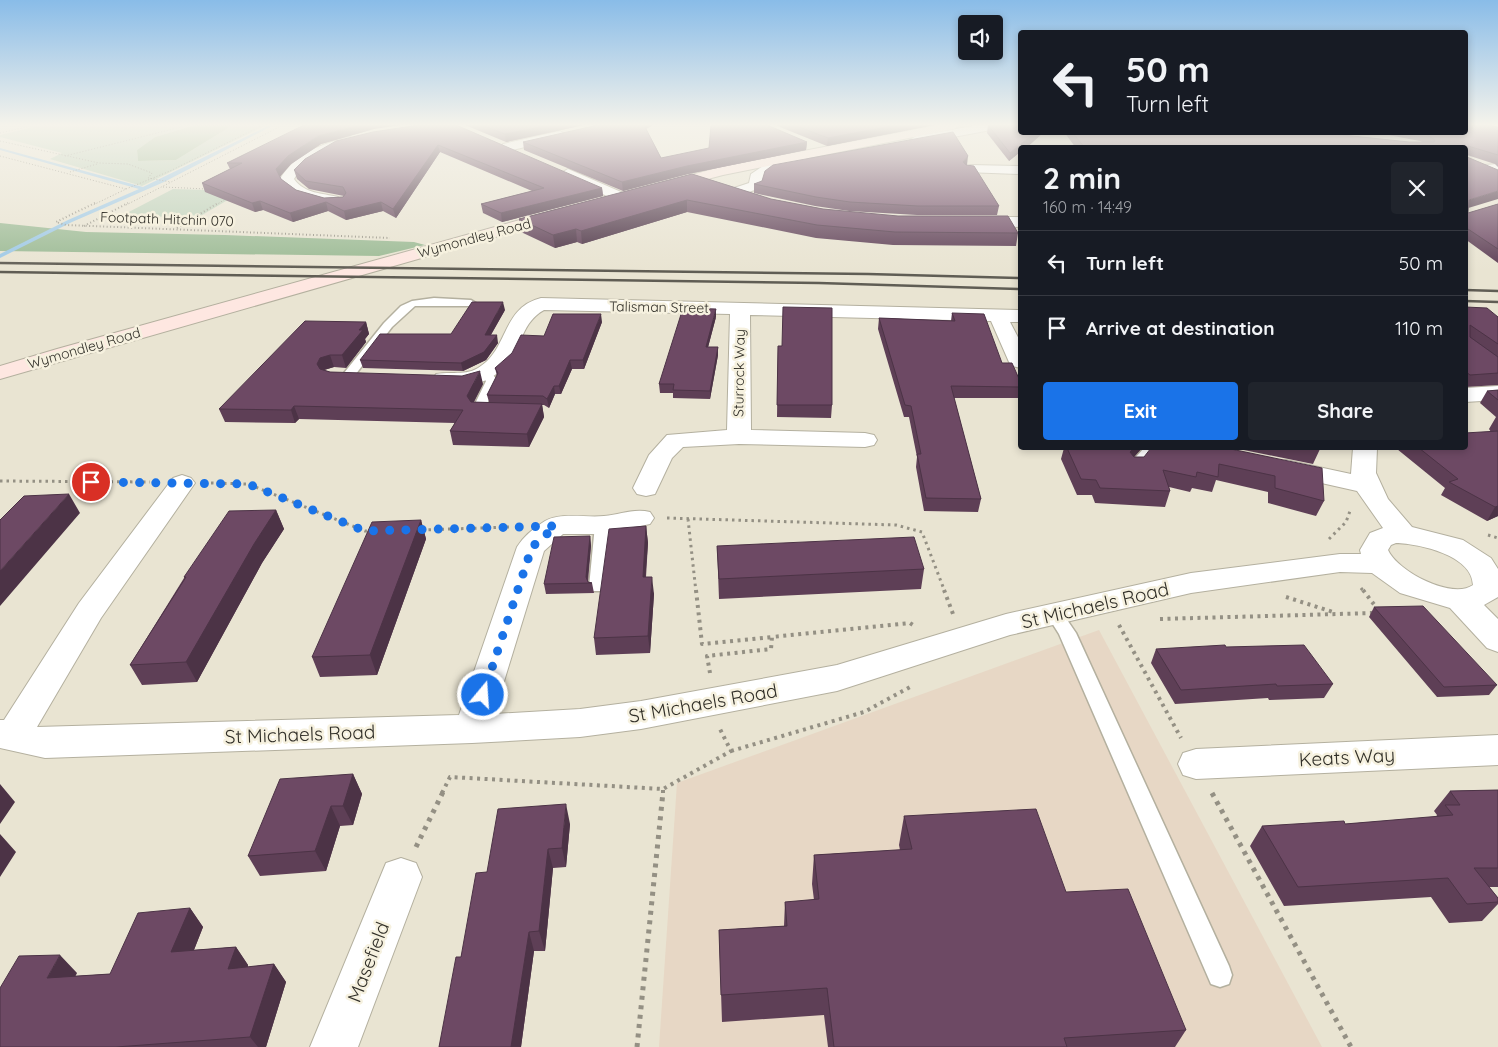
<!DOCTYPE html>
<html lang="en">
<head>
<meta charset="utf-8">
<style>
  body { margin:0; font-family:Quicksand,sans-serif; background:#20242c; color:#f1f3f6; height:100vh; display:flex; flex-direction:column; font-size:19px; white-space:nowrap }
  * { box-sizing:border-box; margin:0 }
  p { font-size:16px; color:#9ea1a6 }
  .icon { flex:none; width:28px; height:28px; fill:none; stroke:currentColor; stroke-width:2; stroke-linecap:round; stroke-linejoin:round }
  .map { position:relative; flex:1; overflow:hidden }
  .panel { position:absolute; left:1018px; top:145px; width:450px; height:305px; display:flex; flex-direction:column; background:#171b24; border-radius:5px; box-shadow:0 2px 8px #0003 }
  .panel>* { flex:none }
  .banner { position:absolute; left:1018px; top:30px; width:450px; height:105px; border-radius:5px; box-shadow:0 2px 8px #0003; background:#171b24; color:#f1f3f6; overflow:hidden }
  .controls { position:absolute; left:958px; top:15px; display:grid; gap:10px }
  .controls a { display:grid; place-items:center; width:45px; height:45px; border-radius:5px; background:#171b24; box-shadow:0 2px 8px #0003; font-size:25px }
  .pin { position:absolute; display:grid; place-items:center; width:42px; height:42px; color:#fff; margin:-21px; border:2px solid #fff; border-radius:50%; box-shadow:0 1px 5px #0007 }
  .me { position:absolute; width:55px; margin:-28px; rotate:18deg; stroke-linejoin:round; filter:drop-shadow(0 0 4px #0008) }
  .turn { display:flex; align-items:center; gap:18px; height:105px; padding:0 25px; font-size:22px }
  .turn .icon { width:65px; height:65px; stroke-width:2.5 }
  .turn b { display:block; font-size:35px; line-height:42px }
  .round { display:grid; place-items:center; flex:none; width:52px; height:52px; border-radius:5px; background:#20242c }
  .overview { display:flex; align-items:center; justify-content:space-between; height:85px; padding:0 25px }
  h1 { font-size:30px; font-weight:800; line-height:38px }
  .cta { display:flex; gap:10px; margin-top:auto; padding:10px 25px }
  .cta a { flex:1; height:58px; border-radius:5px; background:#1a73e8; color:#fff; font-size:20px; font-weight:800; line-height:58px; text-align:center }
  .cta a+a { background:#20242c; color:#f1f3f6 }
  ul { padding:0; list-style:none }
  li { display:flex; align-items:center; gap:15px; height:65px; padding:0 25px; border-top:1px solid #363941 }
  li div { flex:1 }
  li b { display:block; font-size:19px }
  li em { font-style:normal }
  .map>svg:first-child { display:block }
</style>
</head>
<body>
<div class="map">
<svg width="1498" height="1047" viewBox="0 0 1498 1047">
  <rect width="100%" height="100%" fill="#e9e4d2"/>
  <path fill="#e7d7c5" d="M1099,630L1322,1047H659L677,783Z"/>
  <path fill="#bdd1b9" d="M41,125H195L155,137L137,150L138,161L176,160L233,125H267L142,186L50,159L62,153L0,137V135Z
    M173,189L243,191L197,218L123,215Z"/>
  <path fill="#9bba94" d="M195,125H233L176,160L138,161L137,150L155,137Z
    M0,223L86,232L225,235L414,242L425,245L379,256L0,251Z"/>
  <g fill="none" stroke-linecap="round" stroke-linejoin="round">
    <path fill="#9cc8e7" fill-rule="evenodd" d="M270,125H274L164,182L72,222L0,258V254L68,220L139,189L0,150V148L143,187Z"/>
    <g stroke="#b4b09f" stroke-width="3">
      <path id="lane" d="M434,298L471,300L476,303L471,306H415L392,327L352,379H344V373L384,323L401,306L412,301Z
        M485,369L489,370L498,381L486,406L494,407L496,410C491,416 477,416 472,410L486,381L479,373Z
        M1144,448H1158L1139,470H1129L1127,467Z
        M603,520L611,525L605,587L603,591H591L589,587L595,525Z
        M1055,609L1061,611L1076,633L1229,966L1232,975L1229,984L1220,987L1211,984L1059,634L1047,615L1049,611Z"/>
    </g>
    <g stroke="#b4b09f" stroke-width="2">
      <path id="street" d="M979,125H1002L996,129L916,144L910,140L916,136Z
        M560,131L566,135L564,138L508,151L502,147L503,144Z
        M350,137L356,141L354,144C331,150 307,157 294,179C305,194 322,193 338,197L340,200L338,203C317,208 291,197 280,179C296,153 321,144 350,137Z
        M805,158L810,159L812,162L810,165L772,172L763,179L761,188L733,197L726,193L728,190L749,183L751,174L763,166Z
        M1498,164V172L1484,171L1482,168L1484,165Z
        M970,165L1020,166V174L965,172L963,169Z
        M568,169L628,195L630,198L623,202L618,201L563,176L561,173Z
        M974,217H1020V227L968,225L966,222Z
        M541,298L1020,310V322H1010L1020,341V368L1013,366L1009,362L991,321L750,315L751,430L865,433L874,435L877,440L874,445L865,447L739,444L683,447L672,458L655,494L646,496L637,494L633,488L649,455L667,435L727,430L730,314L544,310C513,327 526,366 479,383C465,387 451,387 436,384L433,379L436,374C450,371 465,376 478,368C509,350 501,308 541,298Z
        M1498,386V400L1465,402V388Z
        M1353,448H1377L1376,473L1388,499L1412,527L1463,540L1491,558L1498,569V597L1484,605L1498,619V652L1487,648L1450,608L1400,593L1372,573L1340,572L1191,593L1010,635L837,691L641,729L580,737L472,743L45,758L0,748V720H4L79,603L173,478L182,475L191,478L195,483L101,618L37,727L459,715L517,547C523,537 535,527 545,521C561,512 586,518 604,516C619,515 634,508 650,512L654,518L650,524L603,534H563L544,551L494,714L580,709L641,701L837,665L1006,614L1191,573L1340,554H1361L1360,550L1370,533L1383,528L1357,491L1277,473L1273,468L1277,463L1286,460L1351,474ZM1396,543C1420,544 1472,555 1473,585C1452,600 1397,571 1388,550L1391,545Z
        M1498,735V765L1196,779L1183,775L1178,764L1183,753L1196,749Z
        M401,858L416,863L422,877L358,1047H310L386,863Z"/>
    </g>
    <g stroke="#b4b09f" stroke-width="2">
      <path id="secondary" d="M938,125H960L954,129L723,175L666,190L659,186L661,183L721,167Z
        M556,210L564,215L561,218L0,379V366L57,349Z"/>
    </g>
    <path stroke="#949084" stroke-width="1" stroke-dasharray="1 2" stroke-linecap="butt" d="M0,133L35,125
      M0,141L99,163L128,164L152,173L148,178L171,182
      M0,156L126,189L93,205
      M65,156L189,125
      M70,172L97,164
      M163,187L207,189
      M126,189L170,171L263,125
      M126,205L283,125
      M216,205L227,198"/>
    <path stroke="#949084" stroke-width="2" stroke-dasharray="1 2.5" stroke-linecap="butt" d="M95,203L56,222L66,225L390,238
      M84,226L128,203
      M177,228L218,203"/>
    <path stroke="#949084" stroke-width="3" stroke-dasharray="2.5 4" stroke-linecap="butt" d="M0,481L150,482
      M211,483L248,484L365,531H371
      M667,518L896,525L922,532L945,592
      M688,519L696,592
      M422,530L510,527
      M1488,535L1498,538
      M1329,539L1346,522L1350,511
      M1361,588L1364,592"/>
    <path stroke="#949084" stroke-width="4" stroke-dasharray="3 4.5" stroke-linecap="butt" d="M696,590L702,644L772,637
      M944,590L953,614
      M1363,590L1379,611
      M1286,597L1333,612
      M1160,619L1374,613
      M1119,625L1181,738
      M710,673L707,656L771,649L772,637L910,623L913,625
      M731,751L864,712L912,686
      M442,793L450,777L663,789L731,751L720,729
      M663,793V789"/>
    <path stroke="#949084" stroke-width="5" stroke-dasharray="4 5.5" stroke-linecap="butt" d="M1212,793L1351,1047
      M416,847L443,792
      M637,1047L663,792"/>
    <use href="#lane" fill="#fff" fill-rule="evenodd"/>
    <use href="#street" fill="#fff" fill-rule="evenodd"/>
    <use href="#secondary" fill="#fee7e1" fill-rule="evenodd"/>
    <path stroke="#605d54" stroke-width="2.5" d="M0,263L868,274L1020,278
      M0,272L819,283L1020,289
      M1465,290L1498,291
      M1465,301L1498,302"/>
  </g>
  <path fill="#5e3f56" d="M419,125L602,188L603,196L502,222L483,213L481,204L532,191L440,152L396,218L383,211L346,220L328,211L293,222L263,210L255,212L205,192L202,183L230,169L227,163L374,129L321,144L291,164L280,176L281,179L296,190L324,198L343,197L344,196L309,189L297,179L294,170Z
    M465,125H584L506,142Z
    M653,125L646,129L661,158L807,142L806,150L688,174L623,191L524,150L523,142Z
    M775,125H934L827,146Z
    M988,125L1020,132H1044L1026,148H1020V152L1009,161L987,133Z
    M1498,127V167L1495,164L1467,155L1468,213L1498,204V263L1465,239V148H1076L1064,132H1314L1409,142H1422L1420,141L1383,134L1354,132H1465Z
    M966,165L999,206L997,215H917L849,211L815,206L754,193V184L967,165Z
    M692,174L771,199L823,209L1018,233L1016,246L893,245L816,238L687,212L582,244L577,242L555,248L521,232L519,219Z
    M1465,307L1498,317V385L1465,387Z
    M505,310L491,335L498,343L486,360L463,371L363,368L360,360L451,334Z
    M952,313L1020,381V398H954L981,499L978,512L924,511L916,467L917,457L909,417H904L878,329L879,318L951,321Z
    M716,317L708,347H718V355L710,399L673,398V393H660L659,384Z
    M366,322L369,334L365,339L366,342L346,368L334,367L324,370L330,372L483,384L474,402H489L487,395L497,376L495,368L544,336L602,322L584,369H572L561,394H555L549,408L544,405H542L544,417L529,447L453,445L450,431L455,423L299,419L295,423L225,422L219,409Z
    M778,346H782L832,405L831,418L777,417Z
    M1498,390V516L1487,521L1441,495L1445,488L1397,449L1398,448H1465L1491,432L1489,429L1496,417L1480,403L1487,391Z
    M1064,448H1142L1134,457H1144L1226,448L1324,501L1316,516L1268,503V492L1216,480L1212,492L1192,488L1190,492L1169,487L1170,491L1165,507L1095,503L1092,495H1077L1061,459Z
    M1234,448H1320V449L1313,464Z
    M276,510L284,529L262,563L197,682L142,685L130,665L184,578V577Z
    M421,520L426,539L377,675L320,677L312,657Z
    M646,526L648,543L646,577L654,594L650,653L596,655L594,638Z
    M590,536L591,546L588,582L592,583L594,593L546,594L544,584Z
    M717,546L924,569L921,589L719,599Z
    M1374,607L1497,685L1489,695L1437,697L1369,617Z
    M1226,647L1333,684L1324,698L1269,700L1268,698L1175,704L1151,663L1156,649Z
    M353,774L362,794L353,825L340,826L326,871L260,876L248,856Z
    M1498,790V887H1489L1498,898V904L1482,921L1449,923L1431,897L1284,906L1250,846L1262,826L1345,824L1436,817L1437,815L1434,811L1450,791Z
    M904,816L1066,892L1186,1030L1175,1047H828L824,1015L722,1022L719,930L784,926L785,902L814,900L812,884L814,855L900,850L899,845Z
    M570,824L566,867L553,868L545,951H534L521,1047H439L461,957L487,872Z
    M190,908L203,927L194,950L236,947L248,965V967L274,964L286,982L266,1047H0L77,973L75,976L110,974Z"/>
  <path fill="#4c3346" d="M360,125H401L374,129L321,144L291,164L279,178L276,169L288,156L318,136Z
    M550,125H584L506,142L505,134Z
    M643,125H653L644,130Z
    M897,125H934L827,146L828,138Z
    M1036,132H1044L1026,148H1020V152L1009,161L1010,153Z
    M807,142L806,150L688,174L623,191L622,182L687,166Z
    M438,145L440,152L396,218L393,209Z
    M968,156L967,165L961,170L963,162Z
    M602,188L603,196L502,222L501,213Z
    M1498,191V199L1465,209L1469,200Z
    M687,200V212L582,244L581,231Z
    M260,201L263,210L255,212L252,203Z
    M326,202L328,211L293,222L290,213Z
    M381,202L383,211L346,220L344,211Z
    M576,229L577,242L555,248L553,235Z
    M503,302L505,310L486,343L485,335Z
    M716,309V317L706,355V347Z
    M601,314L602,322L584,369L583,360Z
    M366,322L369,334L365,339L366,342L346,368L342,355L359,330Z
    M497,335L498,343L486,360L463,371L461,363Z
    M718,347V355L710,399V391Z
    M330,355L334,367L324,370L321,377L317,364L320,358Z
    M570,360L572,369L561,394L559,386Z
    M480,371L483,384L470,409L467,396Z
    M554,386L555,394L549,408L547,399Z
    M542,404L544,417L529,447L527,434Z
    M294,406L299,419L295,423L291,410Z
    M1134,448H1142L1125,467L1130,452Z
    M69,494L80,513L0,606V571Z
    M1498,506V516L1487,521L1495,507Z
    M276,510L284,529L262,563L197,682L186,662L254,544Z
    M421,520L426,539L377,675L370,655Z
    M646,526L648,543L644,594L643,577Z
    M590,536L591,546L587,583L586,577Z
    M652,577L654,594L650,653L648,636Z
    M353,774L362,794L353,825L343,806Z
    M0,784L15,802L0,824Z
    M566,804L570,824L566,867L562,848Z
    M331,806L340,826L326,871L315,851Z
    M0,834L16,852L0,877Z
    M548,849L553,868L545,951L539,931Z
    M190,908L203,927L186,970L171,952Z
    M529,932L534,951L521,1047H511Z
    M236,947L248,965L241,986L228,969Z
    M60,955L77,973L65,996L47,978Z
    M274,964L286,982L266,1047H258L250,1037Z"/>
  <path fill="#6d4964" stroke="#4c3346" d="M304,125L320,126L322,125H360L318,136L288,156L276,169L281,179L296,190L324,198L343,197L346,193L343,187L306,181L294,170L305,159L336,141L373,132L419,125H456L602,188L501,213L481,204L544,188L438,145L393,209L381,202L344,211L326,202L290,213L260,201L252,203L202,183L242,163H227Z
    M481,125H550L505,134Z
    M598,125H644L661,158L709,148L711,125H767L807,142L687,166L622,182L523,142Z
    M794,125H897L828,138Z
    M988,125H1020V132H1036L1010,153Z
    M1465,125H1488L1498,127V155L1468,146L1467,157L1498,170V191L1469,200L1468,213L1498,204V249L1465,227V148H1085L1072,132H1314L1409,142H1434L1435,140L1424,133L1420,132H1465Z
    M953,132L968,156L963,162L966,165L974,166L999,206H918L850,202L816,197L754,184L762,181L765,171L773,165Z
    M692,174L771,199L823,209L898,216H1008L1018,233L895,232L817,225L687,200L581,231L576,229L553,235L519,219Z
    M472,302H503L485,335H497L484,352L461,363L360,360L380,334H451Z
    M783,307L832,308V405H777L778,346H782Z
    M1465,307L1487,308L1498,317V344L1470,325V337L1498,357V373L1470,375L1465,371Z
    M683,308L716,309L706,347H718L710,391L673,390L674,384H659Z
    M952,313L984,314L1002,363H1012L1020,381V387L951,386L981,499L926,498L917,454H921L911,406L905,405L879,318L955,321Z
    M553,314H601L583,360H570L559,386H554L547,399L543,396L487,395L498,373L495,368L512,353L521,335L544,336Z
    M305,321L366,322L359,330H363L342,355H330L320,358L317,364L320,369L330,372L462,376L480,371L467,396L471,402L542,404L527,434L450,431L463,410L294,406L291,410L219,409Z
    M1498,390V400L1487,391Z
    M1498,431V506L1495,507L1449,482L1458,479L1419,448H1465V433Z
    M1067,448H1134L1130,452L1134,457H1144L1151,448H1226L1322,468L1324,501L1275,488V476L1219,464L1218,477L1197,472L1196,477L1163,470L1170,491L1100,488L1096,480L1081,479Z
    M69,494L0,571V520L24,496Z
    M276,510L254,544L186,662L130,665L186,577H184L229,511Z
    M421,520L370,655L312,657L372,522Z
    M646,526L643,577H652L648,636L594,638L609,529Z
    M590,536L586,577L588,582L592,583L544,584L554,537Z
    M914,537L924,569L719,579L717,546Z
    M1423,606L1497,685L1444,687L1374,607Z
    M1225,645L1226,647L1304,645L1333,684L1277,686L1276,684L1181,690L1156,649Z
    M353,774L343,806H331L315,851L248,856L280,779Z
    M1498,790V868H1474L1498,898V902L1467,904L1448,878L1298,887L1262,826L1344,821L1345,824L1453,815L1445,805H1460L1450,791Z
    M566,804L562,848L548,849L539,931L529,932L511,1047H439L456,957H461L476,873L487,872L498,809Z
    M1036,809L1066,892L1128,889L1186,1030L1064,1038L1067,1047H834L827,988L721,995L719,930L787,926L785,902L819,899L814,855L912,849L904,816Z
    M190,908L171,952L236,947L228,969L274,964L250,1037L116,1047H0V988L19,956L60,955L47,978L110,974L138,913Z"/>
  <linearGradient id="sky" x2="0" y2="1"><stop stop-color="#89bce8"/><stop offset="0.46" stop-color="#f5f3eb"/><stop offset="1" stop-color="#f5f3eb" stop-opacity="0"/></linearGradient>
  <rect width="1498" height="271" fill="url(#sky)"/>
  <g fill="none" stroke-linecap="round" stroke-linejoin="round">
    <path stroke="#1a73e8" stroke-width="9" stroke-dasharray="0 16.2" d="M91,482L248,484L365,531L556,526L532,547L483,695"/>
  </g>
  <g text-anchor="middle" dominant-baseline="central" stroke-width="5" stroke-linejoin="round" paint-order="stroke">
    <g font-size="14" fill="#312f28" stroke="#f6f1df">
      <text transform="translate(167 219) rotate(2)">Footpath Hitchin 070</text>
      <text transform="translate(474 238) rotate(-15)">Wymondley Road</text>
      <text transform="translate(659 307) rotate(1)">Talisman Street</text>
      <text transform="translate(84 348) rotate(-16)">Wymondley Road</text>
      <text transform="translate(739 373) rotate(-89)">Sturrock Way</text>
    </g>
    <g font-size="19" fill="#312f28" stroke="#f6f1df">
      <text transform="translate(1095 605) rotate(-13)">St Michaels Road</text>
      <text transform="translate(703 703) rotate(-10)">St Michaels Road</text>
      <text transform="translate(300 734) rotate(-2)">St Michaels Road</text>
      <text transform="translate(1347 757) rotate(-3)">Keats Way</text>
      <text transform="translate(368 962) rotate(-69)">Masefield</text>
    </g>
  </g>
</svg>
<div class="controls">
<a><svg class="icon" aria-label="sound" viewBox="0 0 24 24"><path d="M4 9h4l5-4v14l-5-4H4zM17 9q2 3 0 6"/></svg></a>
</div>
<div class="pin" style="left:91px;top:482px;background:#d93025"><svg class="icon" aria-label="arrive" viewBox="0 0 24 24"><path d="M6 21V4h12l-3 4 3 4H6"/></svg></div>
<svg class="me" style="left:483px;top:695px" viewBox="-20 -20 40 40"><circle r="17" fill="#1a73e8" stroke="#fff" stroke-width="3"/><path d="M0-11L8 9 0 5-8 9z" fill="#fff"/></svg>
<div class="banner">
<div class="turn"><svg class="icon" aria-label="left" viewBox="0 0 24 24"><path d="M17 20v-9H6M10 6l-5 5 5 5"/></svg><div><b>50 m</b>Turn left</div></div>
</div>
<section class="panel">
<div class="overview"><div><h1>2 min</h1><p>160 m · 14:49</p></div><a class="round"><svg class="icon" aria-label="close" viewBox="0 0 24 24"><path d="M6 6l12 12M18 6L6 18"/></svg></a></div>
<ul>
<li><svg class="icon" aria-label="left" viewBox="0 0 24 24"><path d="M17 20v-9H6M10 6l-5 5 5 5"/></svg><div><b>Turn left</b></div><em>50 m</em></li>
<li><svg class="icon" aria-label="arrive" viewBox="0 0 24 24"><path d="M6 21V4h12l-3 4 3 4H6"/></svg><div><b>Arrive at destination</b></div><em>110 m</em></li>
</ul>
<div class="cta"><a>Exit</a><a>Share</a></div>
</section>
</div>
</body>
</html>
